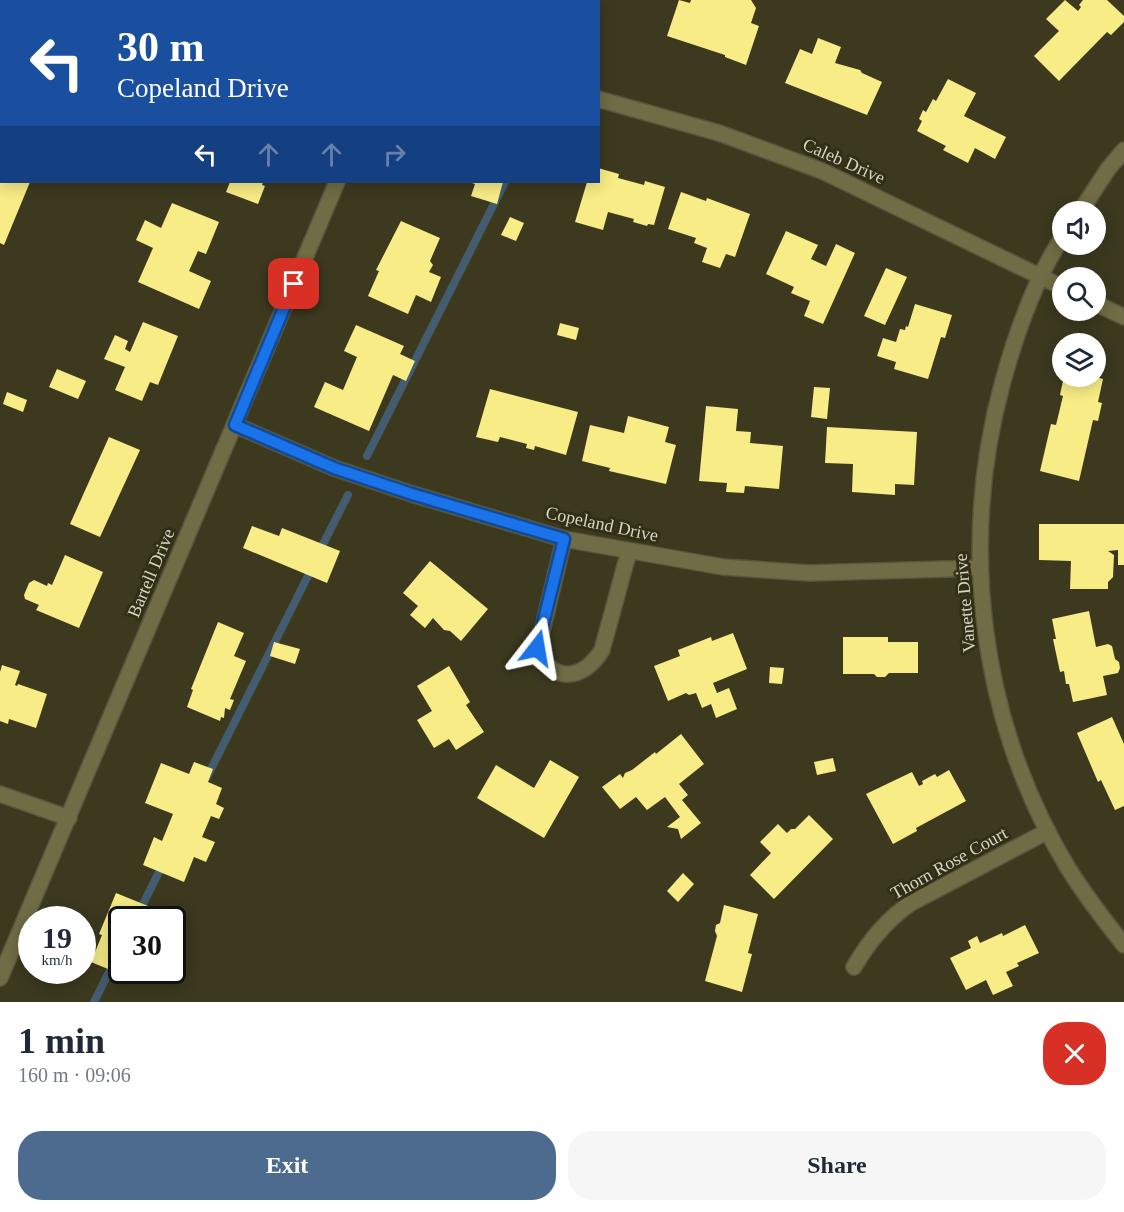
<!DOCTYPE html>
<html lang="en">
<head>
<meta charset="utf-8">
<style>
  body { margin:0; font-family:"Times New Roman",serif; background:#f6f6f7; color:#1f2937; height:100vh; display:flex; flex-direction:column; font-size:22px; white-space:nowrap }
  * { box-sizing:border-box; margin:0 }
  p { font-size:20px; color:#747a83 }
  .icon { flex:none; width:33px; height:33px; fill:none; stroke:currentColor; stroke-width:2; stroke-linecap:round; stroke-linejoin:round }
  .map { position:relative; height:1002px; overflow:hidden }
  .details { display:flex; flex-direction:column; background:#fff; flex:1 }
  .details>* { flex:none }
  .guide { position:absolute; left:0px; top:0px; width:600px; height:183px; box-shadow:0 3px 15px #0003; background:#1a4fa0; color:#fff; overflow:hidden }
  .tools { position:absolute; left:1052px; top:201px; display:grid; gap:12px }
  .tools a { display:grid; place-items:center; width:54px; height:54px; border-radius:50%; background:#fff; box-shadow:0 3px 15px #0003; font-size:30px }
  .speed { position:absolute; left:18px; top:906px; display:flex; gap:12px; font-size:30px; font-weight:700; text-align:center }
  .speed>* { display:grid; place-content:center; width:78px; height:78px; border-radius:50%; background:#fff; box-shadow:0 3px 15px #0003; line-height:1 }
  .speed small { font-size:15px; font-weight:400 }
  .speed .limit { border:3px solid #111; border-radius:9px; background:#fff; color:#111 }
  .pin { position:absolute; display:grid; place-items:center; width:51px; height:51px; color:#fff; margin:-26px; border-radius:12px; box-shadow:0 3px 9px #0006 }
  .me { position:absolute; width:66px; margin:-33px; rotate:14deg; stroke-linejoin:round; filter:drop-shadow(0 0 4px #0008) }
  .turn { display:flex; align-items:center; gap:21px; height:126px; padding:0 18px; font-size:27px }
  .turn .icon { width:78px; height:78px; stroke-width:2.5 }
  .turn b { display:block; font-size:42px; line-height:51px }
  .lanes { display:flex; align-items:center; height:57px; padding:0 18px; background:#0003; justify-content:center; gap:30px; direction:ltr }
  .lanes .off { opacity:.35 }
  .round { display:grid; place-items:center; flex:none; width:63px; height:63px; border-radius:24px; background:#f6f6f7 }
  .overview { display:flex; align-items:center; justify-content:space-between; height:102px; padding:0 18px }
  h1 { font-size:36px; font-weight:600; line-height:45px }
  .cta { display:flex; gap:12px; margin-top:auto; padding:12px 18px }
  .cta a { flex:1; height:69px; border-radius:24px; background:#4c6b8f; color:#fff; font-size:24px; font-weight:600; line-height:69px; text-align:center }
  .cta a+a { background:#f6f6f7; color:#1f2937 }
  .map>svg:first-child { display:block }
</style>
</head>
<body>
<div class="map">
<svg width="1124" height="1002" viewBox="0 0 1124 1002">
  <rect width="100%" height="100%" fill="#3c391f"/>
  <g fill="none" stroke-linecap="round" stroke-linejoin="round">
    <path stroke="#445c70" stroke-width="8" d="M580,2L581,0
      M367,456L505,182
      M318,554L348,495
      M207,777L313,566
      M138,914L163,864
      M94,1002L115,960"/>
  </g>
  <path fill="#f8ec86" d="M679,0L690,3L691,0H751L756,8L751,23L759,26L746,65L725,57V55L667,36Z
    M1065,0L1078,11L1081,7L1079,5L1083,0H1107L1124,16V22L1111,35L1107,32L1059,81L1034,56L1059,31L1046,19Z
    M818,38L841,47L835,63L860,70L862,73L882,82L867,115L785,83L800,49L812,54Z
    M948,79L976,93L964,116L1006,137L995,159L975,148L968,163L943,150L946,146L917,131L922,121L919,119L923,110L926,112L933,99L936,101Z
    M598,168L619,174L618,178L644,185L645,181L665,187L654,225L648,224L647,226L633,222L634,219L608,212L603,230L575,222L587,182H598Z
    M0,182H30L4,245L0,243Z
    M230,182H263L262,185L265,186L258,204L226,192Z
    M469,182H503L497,204L471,196L475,184Z
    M681,192L706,201L707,198L750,214L735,257L726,254L720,268L702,262L707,248L694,243L696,238L668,229Z
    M172,203L219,222L206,254L198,251L189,271L211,281L199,309L138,282L153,248L136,240L145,220L161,228Z
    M510,217L524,223L516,241L501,235Z
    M401,221L440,238L430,261L433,265L429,272L441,277L431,302L416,295L408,314L368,296L379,271L376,270Z
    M786,231L818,245L811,259L826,266L836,244L855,253L823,324L804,316L810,301L791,293L794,287L766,274Z
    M886,268L907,277L885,325L864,316Z
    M915,304L952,315L945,338L941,337L928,379L894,369L896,362L877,356L883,338L896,342L900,329L905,330L906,326L908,327Z
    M143,322L178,336L158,385L150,382L142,401L115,390L125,367L104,359L115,335L128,341L125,349L130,352Z
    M560,323L579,328L576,340L557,335Z
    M356,325L404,346L400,354L415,361L406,381L393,375L369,431L314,407L325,382L343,390L357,357L344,351Z
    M57,369L86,381L78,399L49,387Z
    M1064,376H1092L1103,379L1098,402L1102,403L1098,421L1093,420L1079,481L1040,471L1051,424L1056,425L1063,396L1060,395Z
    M814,387L830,388L827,419L811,417Z
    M490,389L578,412L566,455L535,446L534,450L526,448L527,444L500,437L498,442L476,437Z
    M7,392L27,400L23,412L3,404Z
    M706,406L738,409L736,431L751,432L750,443L783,446L779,489L745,486L744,493L726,492L727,483L699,481Z
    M628,416L669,427L665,442L676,445L666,484L609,471L610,468L582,461L590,425L624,433Z
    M827,427L917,432L914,485L895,484V495L852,492L853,464L825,463Z
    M109,437L140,450L100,537L70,524Z
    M1039,524H1124V565H1118V550L1108,551L1114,555L1113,577L1108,582V589H1070L1071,561L1039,560Z
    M252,526L279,536L282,528L340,551L327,583L243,548Z
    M65,555L103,572L79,628L36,610L39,605L25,599L24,595L29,583L34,580L47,586L48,583L52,585Z
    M430,561L488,609L461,641L450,631L444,630L433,618L425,628L410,615L418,606L403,593Z
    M1089,611L1096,647L1108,644L1112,646L1115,659L1119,662L1120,668L1118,673L1103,676L1107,695L1073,702L1069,684H1066L1064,671L1060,672L1053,639H1056L1052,619Z
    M218,622L244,633L234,656L246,661L230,699L234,700L230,710L225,708L224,718L221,717L220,721L187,707L193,690L191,689Z
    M733,633L747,669L713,683L717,693L729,688L737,709L716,718L711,704L702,708L696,693L689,695L686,693L668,701L654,666L680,656L678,650L711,637L712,641Z
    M843,637H888V642H918V673H889L885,677H877L874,674H843Z
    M274,642L300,649L295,664L270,656Z
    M2,665L20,671L15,685L17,686L18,684L47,694L36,728L9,719L8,724L0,721V672Z
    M449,666L470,702L466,705L484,732L456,750L449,739L434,748L417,720L432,711L417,686Z
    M770,667L784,668L782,684L769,683Z
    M1112,717L1124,744V806L1115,810L1101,780L1098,782L1077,733Z
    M681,734L704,764L679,784L688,795L682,800L701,823L681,839L678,829L667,827L680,817L665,797L647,810L636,797L620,809L602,787L620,774L623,778L625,773L632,770L655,752L656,754Z
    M833,758L836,771L817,775L814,762Z
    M550,760L579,777L544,838L477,798L496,765L534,788Z
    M194,762L213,769L208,782L222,788L216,804L224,808L219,819L211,816L202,837L215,842L206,862L194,857L184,882L143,865L154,837L162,841L173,814L145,803L161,763L189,774Z
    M949,770L966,801L916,828L917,831L893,844L866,794L912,772L919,786L923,784L922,781L935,774L937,777Z
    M809,815L833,839L774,899L750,875L771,853L760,842L778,824L787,833L791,829H795Z
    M683,873L694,884L678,902L667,891Z
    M116,893L153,908L148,920H122V970H128L125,976L91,962L102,935L99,934Z
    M724,905L758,914L748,953L752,954L742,992L705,981L717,936L715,931L716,925L720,923Z
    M1025,925L1039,953L1017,963L1019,966L1006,972L1013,986L993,995L986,980L966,990L950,958L971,948L968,941L977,936L980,943L1002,933L1003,936Z"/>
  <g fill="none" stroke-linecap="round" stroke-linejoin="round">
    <g stroke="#58553d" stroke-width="18">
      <path id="minor" d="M397,2V0
        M598,99L719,133L822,171L1062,287
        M1080,212L1108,169L1124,150
        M1062,238C1035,279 1016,334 1003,381C958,544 980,722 1068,868C1085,895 1104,920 1124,945
        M1095,303L1124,317
        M235,425L334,468L412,494L564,539L723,567L809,573L979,568
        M564,539L538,648C551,685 584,680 602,650L629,551
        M0,794L69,818
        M854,967C869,941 886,920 911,903L1048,831
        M0,978L337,182"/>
    </g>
    <use href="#minor" stroke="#706c45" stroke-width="15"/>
  </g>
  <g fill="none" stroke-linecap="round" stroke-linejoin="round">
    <g stroke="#114b97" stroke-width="15">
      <path id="route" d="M294,284L235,425L334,468L412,494L564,539L537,648"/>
    </g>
    <use href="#route" stroke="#1a73e8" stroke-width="10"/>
  </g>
  <g text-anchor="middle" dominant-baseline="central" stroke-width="6" stroke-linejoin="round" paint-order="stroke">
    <g font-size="18" fill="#d5d4c5" stroke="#322f15">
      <text transform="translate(844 161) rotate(24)">Caleb Drive</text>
      <text transform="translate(602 524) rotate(12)">Copeland Drive</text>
      <text transform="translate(151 573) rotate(-67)">Bartell Drive</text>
      <text transform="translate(965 603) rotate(-95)">Vanette Drive</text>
      <text transform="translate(949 863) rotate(-29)">Thorn Rose Court</text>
    </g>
  </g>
</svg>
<div class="tools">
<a><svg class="icon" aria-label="sound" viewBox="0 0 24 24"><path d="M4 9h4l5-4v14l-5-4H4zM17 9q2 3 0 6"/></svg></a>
<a><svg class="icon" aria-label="search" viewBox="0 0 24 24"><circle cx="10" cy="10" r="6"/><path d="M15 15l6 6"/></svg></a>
<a><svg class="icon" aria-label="layers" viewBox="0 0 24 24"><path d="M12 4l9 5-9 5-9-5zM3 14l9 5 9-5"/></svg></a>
</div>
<div class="speed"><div>19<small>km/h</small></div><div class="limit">30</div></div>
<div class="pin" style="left:294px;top:284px;background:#d93025"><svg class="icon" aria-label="arrive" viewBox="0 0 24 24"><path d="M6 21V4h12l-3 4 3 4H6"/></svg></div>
<svg class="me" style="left:537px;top:648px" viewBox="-20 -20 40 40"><path d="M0-17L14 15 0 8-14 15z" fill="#1a73e8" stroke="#fff" stroke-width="4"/></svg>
<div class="guide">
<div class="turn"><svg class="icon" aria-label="left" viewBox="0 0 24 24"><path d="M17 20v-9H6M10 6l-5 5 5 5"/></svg><div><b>30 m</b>Copeland Drive</div></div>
<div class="lanes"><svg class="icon" aria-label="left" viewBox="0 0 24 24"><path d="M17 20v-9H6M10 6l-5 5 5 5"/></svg><svg class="icon off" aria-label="ahead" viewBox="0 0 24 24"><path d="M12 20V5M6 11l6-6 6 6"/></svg><svg class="icon off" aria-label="ahead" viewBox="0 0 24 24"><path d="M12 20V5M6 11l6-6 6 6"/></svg><svg class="icon off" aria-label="right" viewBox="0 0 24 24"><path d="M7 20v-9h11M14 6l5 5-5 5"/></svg></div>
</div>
</div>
<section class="details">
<div class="overview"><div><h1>1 min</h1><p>160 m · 09:06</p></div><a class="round" style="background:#d93025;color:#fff"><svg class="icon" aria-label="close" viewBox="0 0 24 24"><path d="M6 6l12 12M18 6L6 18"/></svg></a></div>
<div class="cta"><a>Exit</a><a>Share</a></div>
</section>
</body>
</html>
